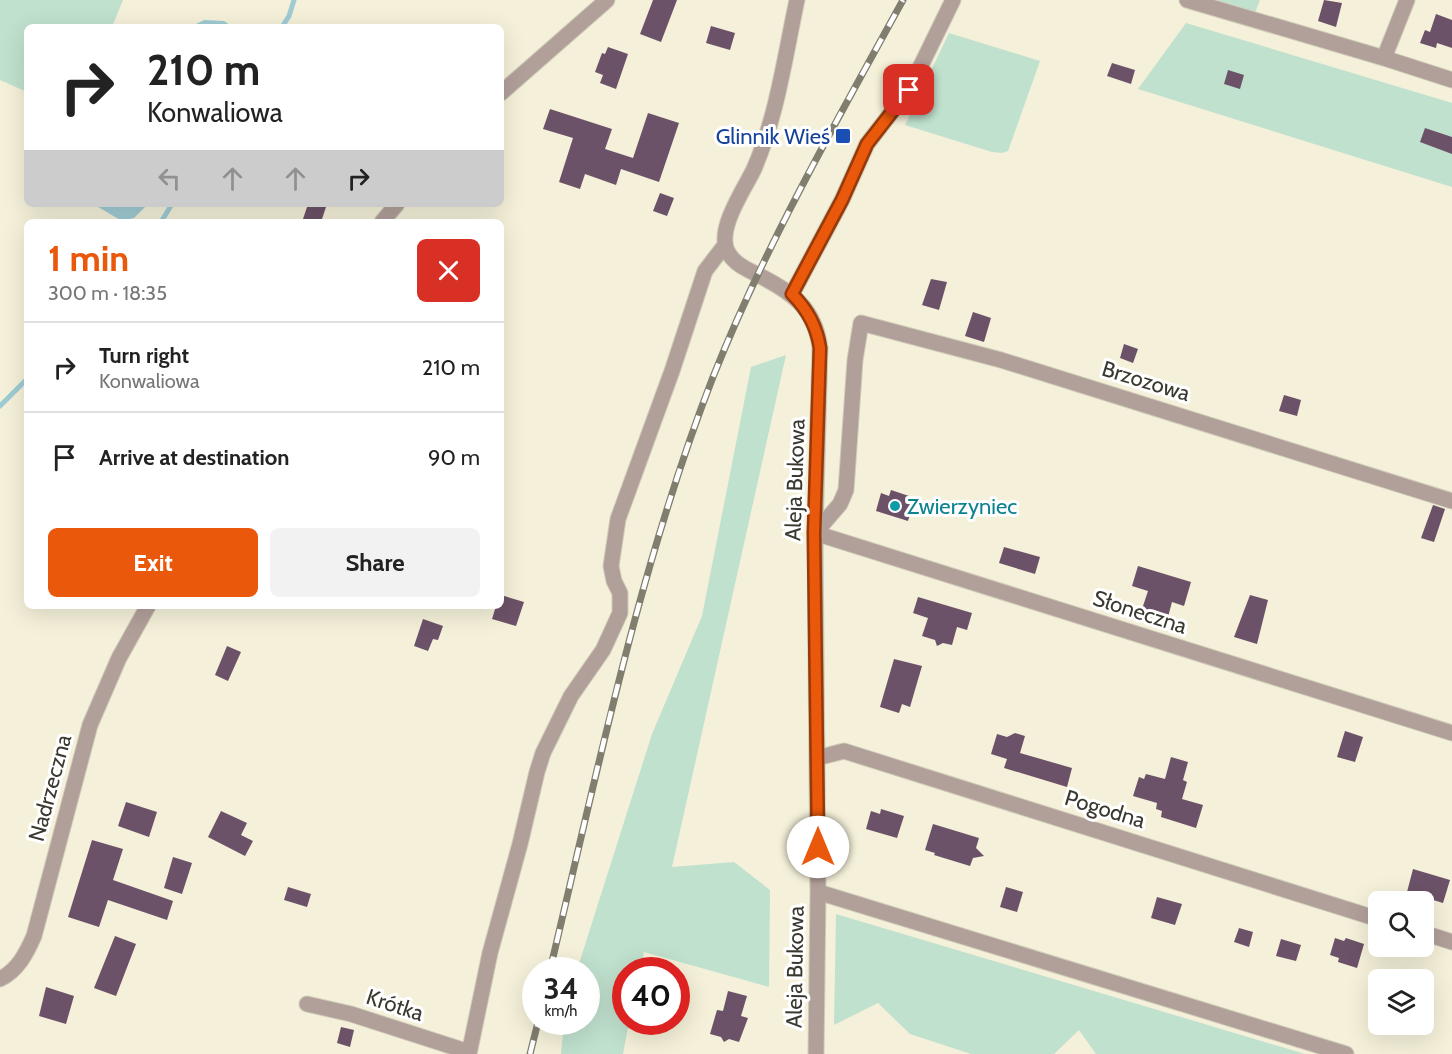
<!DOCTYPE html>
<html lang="en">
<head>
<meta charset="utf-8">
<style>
  body { margin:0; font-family:Cabin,sans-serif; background:#f2f2f2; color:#222; height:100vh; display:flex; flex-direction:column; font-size:22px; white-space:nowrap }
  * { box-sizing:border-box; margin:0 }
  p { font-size:20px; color:#767676 }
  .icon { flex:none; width:33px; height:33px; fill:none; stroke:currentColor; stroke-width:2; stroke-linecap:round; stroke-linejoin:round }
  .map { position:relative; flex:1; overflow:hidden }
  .drawer { position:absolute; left:24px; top:219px; width:480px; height:390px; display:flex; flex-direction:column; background:#fff; border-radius:9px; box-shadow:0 6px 24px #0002 }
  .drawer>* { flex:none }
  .guide { position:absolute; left:24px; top:24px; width:480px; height:183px; border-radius:9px; box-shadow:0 6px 24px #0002; background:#fff; color:#222; overflow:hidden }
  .controls { position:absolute; left:1368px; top:891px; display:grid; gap:12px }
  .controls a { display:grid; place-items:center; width:66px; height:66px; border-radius:9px; background:#fff; box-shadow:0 6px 24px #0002; font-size:30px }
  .speed { position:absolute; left:522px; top:957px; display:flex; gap:12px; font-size:30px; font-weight:700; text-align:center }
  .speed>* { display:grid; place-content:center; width:78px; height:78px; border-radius:50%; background:#fff; box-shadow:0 6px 24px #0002; line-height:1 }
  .speed small { font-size:15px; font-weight:400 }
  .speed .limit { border:9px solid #d22; background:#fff; color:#111 }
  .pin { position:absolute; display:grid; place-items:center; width:51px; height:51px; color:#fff; margin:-26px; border-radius:12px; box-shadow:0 3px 9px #0006 }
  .me { position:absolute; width:66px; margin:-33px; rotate:0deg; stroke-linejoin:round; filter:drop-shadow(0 0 4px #0008) }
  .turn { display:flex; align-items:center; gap:21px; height:126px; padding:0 24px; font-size:27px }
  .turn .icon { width:78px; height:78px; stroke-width:2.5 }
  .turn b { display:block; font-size:42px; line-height:51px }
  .lanes { display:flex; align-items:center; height:57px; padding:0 24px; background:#0003; justify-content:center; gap:30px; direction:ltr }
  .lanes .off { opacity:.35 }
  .round { display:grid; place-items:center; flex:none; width:63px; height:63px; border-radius:9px; background:#f2f2f2 }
  .head { display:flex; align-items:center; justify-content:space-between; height:102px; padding:0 24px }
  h1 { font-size:36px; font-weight:700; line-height:45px; color:#ea580c }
  .action { display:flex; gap:12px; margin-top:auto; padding:12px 24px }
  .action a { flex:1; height:69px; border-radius:9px; background:#ea580c; color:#fff; font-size:24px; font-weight:700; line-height:69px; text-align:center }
  .action a+a { background:#f2f2f2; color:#222 }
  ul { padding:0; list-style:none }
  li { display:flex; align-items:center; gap:18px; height:90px; padding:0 24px; border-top:2px solid #e0e0e0 }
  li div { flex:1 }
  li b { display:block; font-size:22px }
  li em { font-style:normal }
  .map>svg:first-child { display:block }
</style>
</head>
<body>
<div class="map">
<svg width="1452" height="1054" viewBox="0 0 1452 1054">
  <rect width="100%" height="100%" fill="#f4f0d9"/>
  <path fill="#c0e1ce" d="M0,0H123L112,27H27V92L0,80Z
    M1212,0H1260L1255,13Z
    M1186,23L1452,103V187L1138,89Z
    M949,33L1040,61L1008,151L1002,153L992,152L905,125Z
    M786,355L672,867L734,862L770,890L769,987L644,952L640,970H626V1022H629L623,1054H561L564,1022H586V970H577L652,734L702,616L751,367Z
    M836,914L1305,1054H1096L1079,1030L1054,1054H971L910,1034L878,1003L834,1025Z"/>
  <path fill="#9fcbd3" d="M204,20L224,21L233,27H190Z
    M93,204H148L134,218L122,221Z"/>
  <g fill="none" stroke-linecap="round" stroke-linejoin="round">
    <path stroke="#9fcbd3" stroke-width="5" d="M282,27L289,16L294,0
      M161,222L172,204
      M0,406L27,379"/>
  </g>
  <path fill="#6c5268" d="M653,0H677L661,42L640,34Z
    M1324,0L1342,3L1336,27L1318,21Z
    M1436,14L1452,20V48L1437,43L1436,48L1420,43L1425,30L1430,32Z
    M711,26L735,33L730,50L706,43Z
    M608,47L628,54L616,89L600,83L603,75L595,72L602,53L605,54Z
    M1112,63L1135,70L1131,84L1107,76Z
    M1228,70L1244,75L1240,89L1224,84Z
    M550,109L612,129L605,149L633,158L648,113L679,123L659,182L621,169L616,185L585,174L580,189L559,182L573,138L543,129Z
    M1425,128L1452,137V154L1420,142Z
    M660,193L674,198L667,216L653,211Z
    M308,204H327L321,222H302Z
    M931,279L947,282L939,310L922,305Z
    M973,312L991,318L984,342L965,336Z
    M1124,344L1138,349L1133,363L1120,358Z
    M1284,395L1301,400L1297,416L1279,411Z
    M891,490L915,498L908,521L876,511L881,493L889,496Z
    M1433,505L1445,509L1434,542L1421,538Z
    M1004,547L1040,557L1035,574L999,563Z
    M1138,566L1191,582L1184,606L1172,602L1168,617L1159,614L1152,618L1148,611L1142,609L1148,591L1132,586Z
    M501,595L524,602L516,626L492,619L496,606H501Z
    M1250,595L1268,600L1257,644L1234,637Z
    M918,597L972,613L967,630L957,627L952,645L943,643L937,646L935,640L922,636L928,618L913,613Z
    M423,619L443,626L438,640L433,639L428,651L414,646Z
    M227,646L241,652L228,681L215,675Z
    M894,659L922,666L910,707L902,704L899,713L880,707Z
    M1345,731L1363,737L1355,762L1337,757Z
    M1015,733L1025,736L1020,753L1072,768L1067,787L1004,768L1007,759L991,754L997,734L1007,737Z
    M1171,757L1188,762L1183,780L1187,782L1182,799L1203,805L1196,828L1161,817L1162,811L1156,809L1157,803L1133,796L1139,777L1144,779L1146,774L1165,779Z
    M126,802L157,812L149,837L118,826Z
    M881,809L904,816L897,838L866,829L871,811L880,814Z
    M221,811L247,823L241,835L253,841L245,856L208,837Z
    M933,824L979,838L976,848L984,856L973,858L970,866L934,855L935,853L925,850Z
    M92,840L123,849L113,880L173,901L167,920L108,900L99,927L68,917Z
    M173,857L192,863L182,894L164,888Z
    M1413,869L1450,880L1443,903L1407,892Z
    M288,887L311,894L307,907L284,900Z
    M1006,887L1023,892L1017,912L1000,907Z
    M1157,897L1182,904L1175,925L1151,918Z
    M1239,928L1253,932L1249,947L1234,942Z
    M115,936L136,944L116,996L94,988Z
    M1335,938L1344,941L1346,938L1364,944L1357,968L1338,962L1339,958L1330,955Z
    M1281,939L1301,945L1296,961L1276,956Z
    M46,987L74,996L66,1024L39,1016Z
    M728,991L747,996L741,1016L748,1018L739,1042L729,1039L724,1042L721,1037L710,1034L717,1010L723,1011Z
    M341,1027L354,1030L350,1047L337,1043Z"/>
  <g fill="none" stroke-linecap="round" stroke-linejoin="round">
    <g stroke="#cfcbb7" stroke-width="17">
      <path id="minor" d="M797,0C785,56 777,116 754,169C744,190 714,232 729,254C736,265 747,269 758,275C792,292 815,308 820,348L815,533L818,892L816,1054
        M1187,0L1384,58L1452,80
        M1384,58L1407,0
        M501,93L607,0
        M382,222L397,204
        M792,294L842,200L867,144L909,90L953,0
        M1452,501L1001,360L861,323L855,360L846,490L840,504L815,533L1452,733
        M817,758L844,751L1378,919
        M818,892L1346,1054
        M1424,933L1452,942
        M0,979C18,970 26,954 34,936L90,725L119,658L148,606
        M307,1004L351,1014L469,1052
        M469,1054L490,953L520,844L537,772L543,753L571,696L603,650L620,613V593L614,581L611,566L618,519L672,371L705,271L725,245"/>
    </g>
    <use href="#minor" stroke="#b19f9a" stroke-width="15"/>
    <g stroke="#817e70" stroke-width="7">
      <path id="rail" d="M550,970C597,773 639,567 713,377C765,246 835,124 903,0
        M530,1054L538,1022"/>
    </g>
    <use href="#rail" stroke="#fff" stroke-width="4.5" stroke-dasharray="14" stroke-linecap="butt"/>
  </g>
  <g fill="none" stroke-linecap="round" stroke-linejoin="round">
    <g stroke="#983908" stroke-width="15">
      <path id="route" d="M818,847L814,533L820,348C817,327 807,309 792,294L842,200L867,144L909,90"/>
    </g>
    <use href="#route" stroke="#ea580c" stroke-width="10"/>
  </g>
  <rect fill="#1a4fb4" stroke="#fff" stroke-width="2" x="835" y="128" width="16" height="16" rx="3"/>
  <circle fill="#0f9aa8" stroke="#fff" stroke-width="2" cx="895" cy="506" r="6"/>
  <g text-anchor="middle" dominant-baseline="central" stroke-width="6" stroke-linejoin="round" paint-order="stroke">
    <g font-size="22" fill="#164399" stroke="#fff" text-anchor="end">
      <text x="830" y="136">Glinnik Wieś</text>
    </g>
    <g font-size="22" fill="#3a3930" stroke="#fff">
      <text transform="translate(1146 381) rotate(17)">Brzozowa</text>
      <text transform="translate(795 480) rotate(-88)">Aleja Bukowa</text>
      <text transform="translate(1140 612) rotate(18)">Słoneczna</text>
      <text transform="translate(50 788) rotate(-75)">Nadrzeczna</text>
      <text transform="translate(1105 809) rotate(17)">Pogodna</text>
      <text transform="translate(795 967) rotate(-89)">Aleja Bukowa</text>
      <text transform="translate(395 1005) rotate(18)">Krótka</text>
    </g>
    <g font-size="22" fill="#0d838f" stroke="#fff" text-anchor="start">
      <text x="907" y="506">Zwierzyniec</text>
    </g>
  </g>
</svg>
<div class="controls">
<a><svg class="icon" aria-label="search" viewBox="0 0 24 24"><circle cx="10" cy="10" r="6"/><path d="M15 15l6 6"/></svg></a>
<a><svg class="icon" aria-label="layers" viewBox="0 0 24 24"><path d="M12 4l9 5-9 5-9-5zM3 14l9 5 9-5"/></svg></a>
</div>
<div class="speed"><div>34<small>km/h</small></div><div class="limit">40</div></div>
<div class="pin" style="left:909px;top:90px;background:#d93025"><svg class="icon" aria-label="arrive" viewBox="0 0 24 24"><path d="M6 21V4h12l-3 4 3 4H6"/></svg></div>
<svg class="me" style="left:818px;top:847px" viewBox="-20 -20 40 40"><circle r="19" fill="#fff"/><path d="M0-13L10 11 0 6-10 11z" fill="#ea580c"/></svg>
<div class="guide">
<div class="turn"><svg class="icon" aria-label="right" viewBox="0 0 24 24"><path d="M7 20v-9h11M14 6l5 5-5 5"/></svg><div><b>210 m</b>Konwaliowa</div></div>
<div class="lanes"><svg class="icon off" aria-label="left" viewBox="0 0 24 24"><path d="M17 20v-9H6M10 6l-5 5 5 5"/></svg><svg class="icon off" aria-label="ahead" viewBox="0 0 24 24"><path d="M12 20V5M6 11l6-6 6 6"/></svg><svg class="icon off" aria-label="ahead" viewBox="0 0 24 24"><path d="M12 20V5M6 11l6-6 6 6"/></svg><svg class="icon" aria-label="right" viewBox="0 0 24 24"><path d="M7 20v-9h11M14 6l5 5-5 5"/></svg></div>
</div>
<section class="drawer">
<div class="head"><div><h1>1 min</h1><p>300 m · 18:35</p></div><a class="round" style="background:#d93025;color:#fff"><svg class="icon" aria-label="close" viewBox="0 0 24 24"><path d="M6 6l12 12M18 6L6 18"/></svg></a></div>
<ul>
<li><svg class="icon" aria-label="right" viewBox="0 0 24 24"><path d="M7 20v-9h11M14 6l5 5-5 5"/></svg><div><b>Turn right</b><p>Konwaliowa</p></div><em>210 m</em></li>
<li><svg class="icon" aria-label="arrive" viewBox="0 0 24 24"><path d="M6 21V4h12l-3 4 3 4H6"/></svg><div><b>Arrive at destination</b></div><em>90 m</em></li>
</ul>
<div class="action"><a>Exit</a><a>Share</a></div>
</section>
</div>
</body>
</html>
